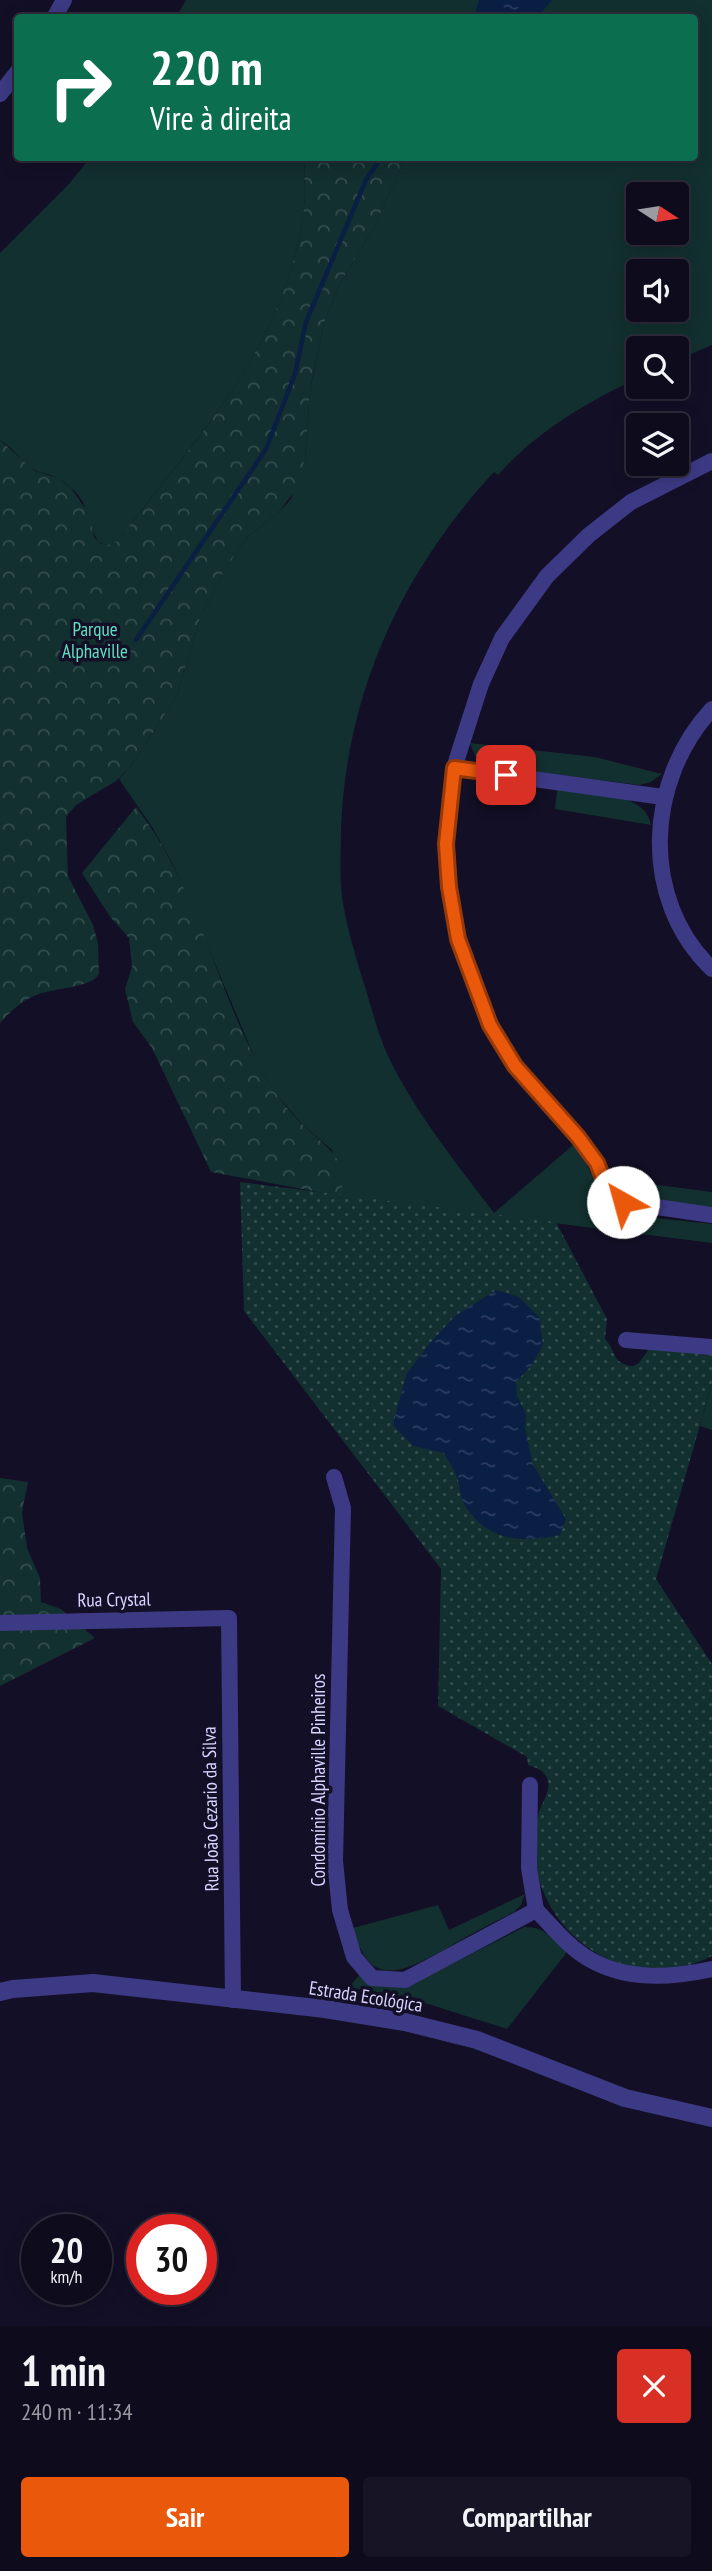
<!DOCTYPE html>
<html lang="pt">
<head>
<meta charset="utf-8">
<style>
  body { margin:0; font-family:"PT Sans Narrow",sans-serif; background:#171425; color:#f1f3f6; height:100vh; display:flex; flex-direction:column; font-size:26px; white-space:nowrap }
  * { box-sizing:border-box; margin:0 }
  p { font-size:23px; color:#9b9ba3 }
  .icon { flex:none; width:38px; height:38px; fill:none; stroke:currentColor; stroke-width:2; stroke-linecap:round; stroke-linejoin:round }
  .map { position:relative; height:2326px; overflow:hidden }
  .sheet { display:flex; flex-direction:column; background:#0e0b1c; flex:1 }
  .sheet>* { flex:none }
  .hud { position:absolute; left:14px; top:14px; width:684px; height:147px; border-radius:7px; box-shadow:0 4px 18px #0003,0 0 0 2px #2e2b3b; background:#0b6e4f; color:#fff; overflow:hidden }
  .needle { width:46px; rotate:102deg }
  .tools { position:absolute; left:626px; top:182px; display:grid; gap:14px }
  .tools a { display:grid; place-items:center; width:63px; height:63px; border-radius:7px; background:#0e0b1c; box-shadow:0 4px 18px #0003,0 0 0 2px #2e2b3b; font-size:35px }
  .speed { position:absolute; left:21px; top:2214px; display:flex; gap:14px; font-size:35px; font-weight:700; text-align:center }
  .speed>* { display:grid; place-content:center; width:91px; height:91px; border-radius:50%; background:#0e0b1c; box-shadow:0 4px 18px #0003,0 0 0 2px #2e2b3b; line-height:1 }
  .speed small { font-size:18px; font-weight:400 }
  .speed .limit { border:10px solid #d22; background:#fff; color:#111 }
  .pin { position:absolute; display:grid; place-items:center; width:60px; height:60px; color:#fff; margin:-30px; border-radius:14px; box-shadow:0 4px 10px #0006 }
  .me { position:absolute; width:77px; margin:-38px; rotate:322deg; stroke-linejoin:round; filter:drop-shadow(0 0 5px #0008) }
  .turn { display:flex; align-items:center; gap:24px; height:147px; padding:0 21px; font-size:32px }
  .turn .icon { width:91px; height:91px; stroke-width:2.5 }
  .turn b { display:block; font-size:49px; line-height:60px }
  .round { display:grid; place-items:center; flex:none; width:74px; height:74px; border-radius:7px; background:#171425 }
  .headline { display:flex; align-items:center; justify-content:space-between; height:119px; padding:0 21px }
  h1 { font-size:42px; font-weight:800; line-height:52px }
  .button { display:flex; gap:14px; margin-top:auto; padding:14px 21px }
  .button a { flex:1; height:80px; border-radius:7px; background:#ea580c; color:#fff; font-size:28px; font-weight:800; line-height:80px; text-align:center }
  .button a+a { background:#171425; color:#f1f3f6 }
  .map>svg:first-child { display:block }
</style>
</head>
<body>
<div class="map">
<svg width="712" height="2326" viewBox="0 0 712 2326">
  <defs>
    <pattern id="forest-crowns" width="20" height="18" patternUnits="userSpaceOnUse" patternTransform="scale(1.75)"><rect width="20" height="18" fill="#12302f"/><path d="M2 6a3 3 0 1 1 6 0M12 15a3 3 0 1 1 6 0" fill="none" stroke="#344d4e"/></pattern>
    <pattern id="park-dots" width="8" height="8" patternUnits="userSpaceOnUse" patternTransform="scale(1.75)"><rect width="8" height="8" fill="#12302f"/><path d="M2 2h.1M6 6h.1" fill="none" stroke="#344d4e" stroke-width="1.8" stroke-linecap="round"/></pattern>
    <pattern id="water-ripples" width="26" height="14" patternUnits="userSpaceOnUse" patternTransform="scale(1.75)"><rect width="26" height="14" fill="#0a1f44"/><path d="M2 4q2-2 4 0t4 0M15 11q2-2 4 0t4 0" fill="none" stroke="#2d3f60"/></pattern>
  </defs>
  <rect width="100%" height="100%" fill="#130f26"/>
  <path fill="#12302f" fill-rule="evenodd" d="M186,0H712V345L677,360V348H639V378C588,401 536,432 498,475L494,472C402,571 346,693 341,829C341,852 339,879 343,903C348,932 357,961 366,990C373,1013 379,1038 390,1060C417,1115 457,1164 494,1213L573,1145C587,1160 592,1179 604,1196C621,1220 684,1220 712,1224V1243L340,1196L332,1150L304,1126L274,1092L256,1061L174,866L152,827L119,779L131,766L177,696L200,618L224,571L247,537L278,513L291,499L305,459L310,391L324,323L339,285L375,225L405,158H695V18L176,17ZM639,194H677V233H639ZM639,271H677V310H639Z
    M90,158H306C303,170 305,182 305,195C304,213 301,230 297,248C267,368 190,445 118,541C90,559 92,512 79,496C73,489 62,479 53,476C47,473 38,473 33,469C21,460 13,448 0,440V253L68,185Z
    M470,743L595,757L662,774L651,782L639,785L490,766L475,756Z
    M557,790C585,794 646,790 651,825L555,809Z
    M611,1179L712,1192V1208L623,1194Z
    M712,1383V1430L700,1426Z
    M525,1894L521,1905L513,1913C488,1924 464,1939 440,1952C397,1975 369,1986 353,1928L438,1905L449,1930Z
    M524,1927C544,1926 554,1939 567,1952L507,2029L428,2004L349,1987L360,1974L422,1979Z"/>
  <path fill="url(#forest-crowns)" d="M306,158H405L375,225L339,285L324,323L310,390L305,459L295,491L278,513L247,537L224,571L200,618L177,696L131,766L116,781L76,805L66,817L68,876L93,925L98,943L99,974C90,989 53,987 34,996C20,1002 10,1012 0,1023V440L35,471L58,478L71,488L89,514L94,537L101,544L108,545L118,541C190,446 267,367 297,248C301,230 304,213 305,195C305,182 303,170 306,158Z
    M136,807C199,887 216,993 267,1080C277,1097 290,1112 304,1126C319,1141 339,1152 343,1175C344,1181 341,1190 340,1196L211,1172L152,1048L133,1022L125,989L132,967L129,938L111,918L82,873Z
    M0,1478L28,1482L22,1512L27,1548L40,1578L41,1602L61,1609L95,1638L0,1686Z"/>
  <path fill="url(#park-dots)" d="M240,1182L556,1222L607,1319L605,1339C616,1350 612,1365 633,1366L639,1363L649,1349L712,1353V1383L656,1579L712,1664V1956C642,1991 562,1954 539,1880C533,1863 534,1834 538,1816C540,1805 551,1792 548,1781C546,1771 537,1768 528,1765L527,1757L438,1706L441,1569L244,1311Z"/>
  <path fill="url(#water-ripples)" d="M479,0H552L538,17H474Z
    M496,1290L519,1297L539,1317L543,1345L532,1365L516,1382L517,1396L526,1414L525,1427L533,1465L566,1519L560,1535C520,1543 488,1542 464,1504C460,1496 460,1486 457,1477C454,1469 448,1461 444,1453L413,1446L393,1425L406,1375L430,1343L455,1316Z"/>
  <g fill="none" stroke-linecap="round" stroke-linejoin="round">
    <path stroke="#0a1f44" stroke-width="4.5" d="M136,640L266,449L295,374L306,322L366,180L381,158"/>
    <path stroke="#3d3a85" stroke-width="16" d="M54,18L64,0
      M0,94L18,71
      M712,461L631,502L589,535L547,576L502,638L481,684L454,768L446,844L449,887L458,939L490,1025L515,1066L578,1137L597,1163L607,1188L623,1202L712,1215
      M712,709C646,780 639,899 712,969
      M454,768L663,797
      M626,1340L712,1347
      M334,1477L343,1508L335,1861L340,1910L354,1957L372,1978L405,1980L536,1910C552,1926 568,1947 589,1959C627,1981 670,1978 712,1969
      M0,1623L229,1618L233,2000
      M530,1785L529,1868L536,1910"/>
    <path stroke="#3d3a85" stroke-width="18" d="M0,1992L13,1989L93,1983L325,2009L405,2022L477,2040L625,2098L712,2118"/>
  </g>
  <g fill="none" stroke-linecap="round" stroke-linejoin="round">
    <g stroke="#983908" stroke-width="18">
      <path id="route" d="M506,775L454,768L446,844L449,887L458,939L490,1025L515,1066L578,1137L597,1163L607,1188L623,1202"/>
    </g>
    <use href="#route" stroke="#ea580c" stroke-width="12"/>
  </g>
  <g text-anchor="middle" dominant-baseline="central" stroke-width="7" stroke-linejoin="round" paint-order="stroke">
    <g font-size="19" fill="#5fe0c0" stroke="#130f26">
      <text x="95" y="629">Parque<tspan x="95" dy="22">Alphaville</tspan></text>
    </g>
    <g font-size="19" fill="#d9d4ff" stroke="#130f26">
      <text transform="translate(114 1599) rotate(-1)">Rua Crystal</text>
      <text transform="translate(318 1780) rotate(-90)">Condomínio Alphaville Pinheiros</text>
      <text transform="translate(210 1809) rotate(-91)">Rua João Cezario da Silva</text>
      <text transform="translate(366 1996) rotate(9)">Estrada Ecológica</text>
    </g>
  </g>
</svg>
<div class="tools">
<a><svg class="needle" viewBox="-14 -14 28 28"><path d="M0-13l5 13h-10z" fill="#e53935"/><path d="M0 13l5-13h-10z" fill="#9b9ba3"/></svg></a>
<a><svg class="icon" aria-label="sound" viewBox="0 0 24 24"><path d="M4 9h4l5-4v14l-5-4H4zM17 9q2 3 0 6"/></svg></a>
<a><svg class="icon" aria-label="search" viewBox="0 0 24 24"><circle cx="10" cy="10" r="6"/><path d="M15 15l6 6"/></svg></a>
<a><svg class="icon" aria-label="layers" viewBox="0 0 24 24"><path d="M12 4l9 5-9 5-9-5zM3 14l9 5 9-5"/></svg></a>
</div>
<div class="speed"><div>20<small>km/h</small></div><div class="limit">30</div></div>
<div class="pin" style="left:506px;top:775px;background:#d93025"><svg class="icon" aria-label="arrive" viewBox="0 0 24 24"><path d="M6 21V4h12l-3 4 3 4H6"/></svg></div>
<svg class="me" style="left:623px;top:1202px" viewBox="-20 -20 40 40"><circle r="19" fill="#fff"/><path d="M0-13L10 11 0 6-10 11z" fill="#ea580c"/></svg>
<div class="hud">
<div class="turn"><svg class="icon" aria-label="right" viewBox="0 0 24 24"><path d="M7 20v-9h11M14 6l5 5-5 5"/></svg><div><b>220 m</b>Vire à direita</div></div>
</div>
</div>
<section class="sheet">
<div class="headline"><div><h1>1 min</h1><p>240 m · 11:34</p></div><a class="round" style="background:#d93025;color:#fff"><svg class="icon" aria-label="close" viewBox="0 0 24 24"><path d="M6 6l12 12M18 6L6 18"/></svg></a></div>
<div class="button"><a>Sair</a><a>Compartilhar</a></div>
</section>
</body>
</html>
